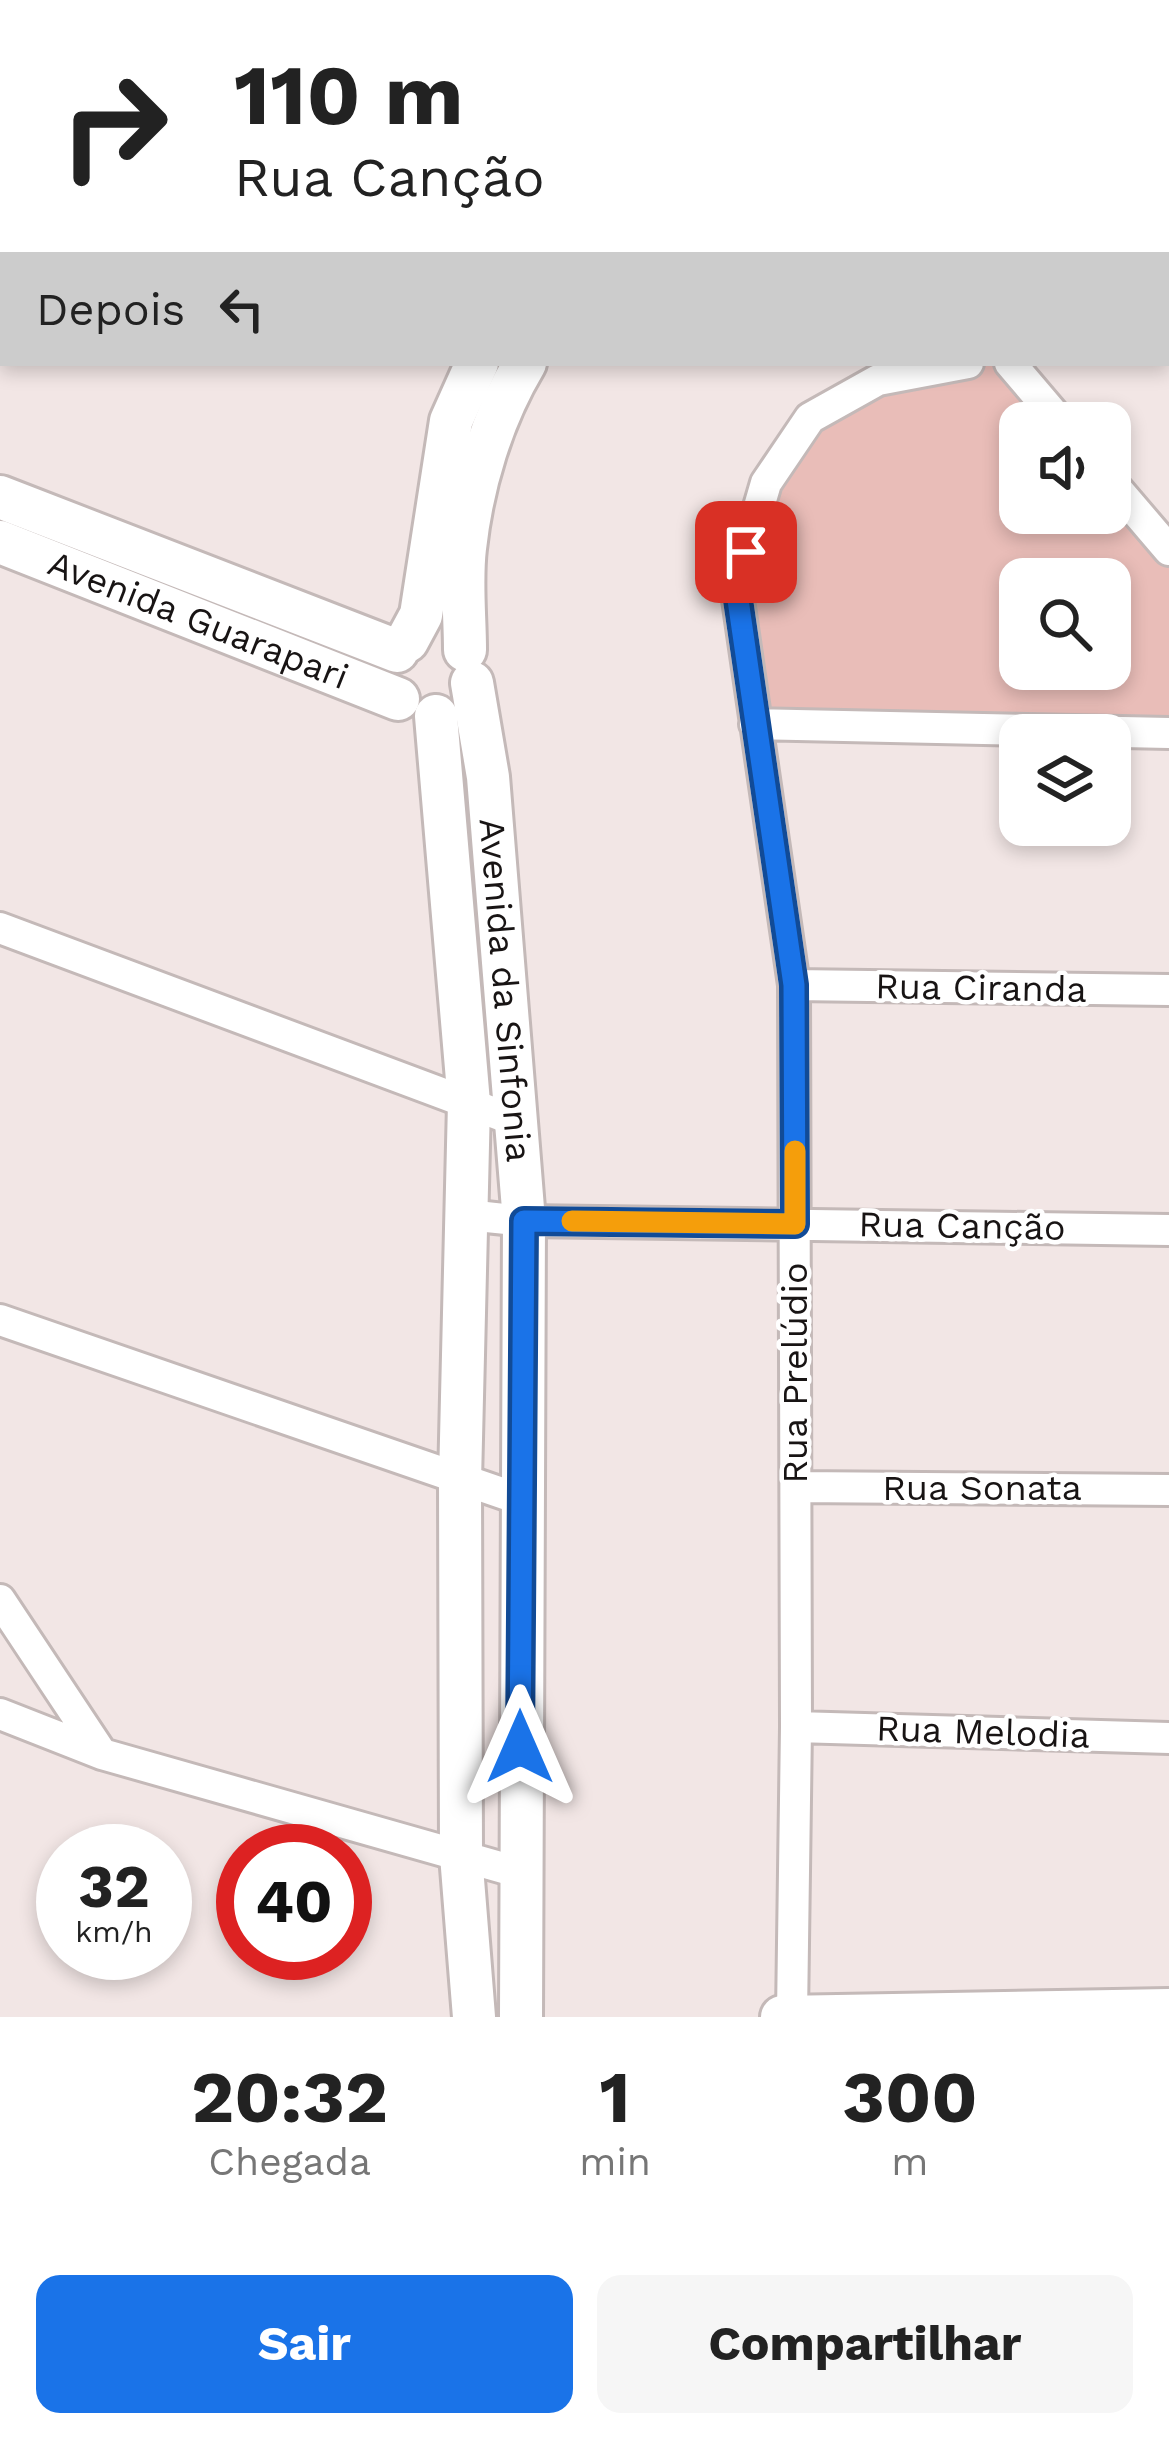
<!DOCTYPE html>
<html lang="pt">
<head>
<meta charset="utf-8">
<style>
  body { margin:0; font-family:"Work Sans",sans-serif; background:#f6f6f6; color:#222; height:100vh; display:flex; flex-direction:column; font-size:45px; white-space:nowrap }
  * { box-sizing:border-box; margin:0 }
  p { font-size:39px; color:#767676 }
  .icon { flex:none; width:66px; height:66px; fill:none; stroke:currentColor; stroke-width:2; stroke-linecap:round; stroke-linejoin:round }
  .map { position:relative; height:2017px; overflow:hidden }
  .drawer { display:flex; flex-direction:column; background:#fff; flex:1 }
  .drawer>* { flex:none }
  .guide { position:absolute; left:0px; top:0px; width:1170px; height:366px; box-shadow:0 6px 18px #0003; background:#fff; color:#222; overflow:hidden }
  .tools { position:absolute; left:999px; top:402px; display:grid; gap:24px }
  .tools a { display:grid; place-items:center; width:132px; height:132px; border-radius:24px; background:#fff; box-shadow:0 6px 18px #0003; font-size:60px }
  .speed { position:absolute; left:36px; top:1824px; display:flex; gap:24px; font-size:60px; font-weight:700; text-align:center }
  .speed>* { display:grid; place-content:center; width:156px; height:156px; border-radius:50%; background:#fff; box-shadow:0 6px 18px #0003; line-height:1 }
  .speed small { font-size:30px; font-weight:400 }
  .speed .limit { border:18px solid #d22; background:#fff; color:#111 }
  .pin { position:absolute; display:grid; place-items:center; width:102px; height:102px; color:#fff; margin:-51px; border-radius:24px; box-shadow:0 6px 18px #0006 }
  .me { position:absolute; width:132px; margin:-66px; rotate:0deg; stroke-linejoin:round; filter:drop-shadow(0 0 9px #0008) }
  .turn { display:flex; align-items:center; gap:42px; height:252px; padding:0 36px; font-size:54px }
  .turn .icon { width:156px; height:156px; stroke-width:2.5 }
  .turn b { display:block; font-size:84px; line-height:102px }
  .then { display:flex; align-items:center; height:114px; padding:0 36px; background:#0003; gap:24px; font-size:45px }
  .eta { display:flex; justify-content:space-evenly; align-items:center; height:204px; text-align:center }
  .eta b { font-size:72px; font-weight:700; line-height:84px }
  .button { display:flex; gap:24px; margin-top:auto; padding:24px 36px }
  .button a { flex:1; height:138px; border-radius:24px; background:#1a73e8; color:#fff; font-size:48px; font-weight:700; line-height:138px; text-align:center }
  .button a+a { background:#f6f6f6; color:#222 }
  .map>svg:first-child { display:block }
</style>
</head>
<body>
<div class="map">
<svg width="1169" height="2017" viewBox="0 0 1169 2017">
  <rect width="100%" height="100%" fill="#f2e6e5"/>
  <path fill="#e9bdb8" fill-rule="evenodd" d="M968,363H1010L1061,423H1020V513H1110V481L1169,550V733L755,724L736,586L810,418ZM1020,579H1110V669H1020Z"/>
  <g fill="none" stroke-linecap="round" stroke-linejoin="round">
    <g stroke="#c4b9b8" stroke-width="21">
      <path id="lane" d="M393,0V3
        M568,0L569,3
        M612,0V3"/>
    </g>
    <g stroke="#c4b9b8" stroke-width="36">
      <path id="street" d="M66,3V0
        M0,97L3,99
        M0,142L3,136
        M1010,363L1061,423
        M1110,481L1169,550
        M755,724L1169,733
        M0,928L516,1121
        M794,985L1169,990
        M467,1215L524,1221L1169,1230
        M0,1320L522,1500
        M796,1487L1169,1490
        M0,1600L102,1754
        M0,1714L102,1754L521,1873
        M796,1727L1169,1738
        M792,2015L796,1727L794,985L736,586L766,483L810,418L878,380L968,363"/>
    </g>
    <g stroke="#c4b9b8" stroke-width="48">
      <g id="secondary">
        <path d="M1153,0L1155,3"/>
        <path d="M1016,3L1019,0"/>
        <path d="M0,497L397,651"/>
        <path id="s1" d="M0,542L398,699"/>
        <path d="M407,641L421,615L451,421L477,363"/>
        <path d="M465,650C465,617 461,581 465,548C472,484 492,418 525,363"/>
        <path id="s2" d="M472,683L488,777L524,1221L521,2017"/>
        <path d="M436,716L469,1103L460,1481L461,1855L474,2017"/>
        <path d="M782,2017L1169,2010"/>
      </g>
    </g>
    <use href="#lane" stroke="#fff" stroke-width="15"/>
    <use href="#street" stroke="#fff" stroke-width="30"/>
    <use href="#secondary" stroke="#fff" stroke-width="42"/>
  </g>
  <g fill="none" stroke-linecap="round" stroke-linejoin="round">
    <g stroke="#114b97" stroke-width="30">
      <path id="route" d="M520,1747L524,1221L795,1224L794,985L736,586L746,552"/>
    </g>
    <use href="#route" stroke="#1a73e8" stroke-width="21"/>
    <path stroke="#f59e0b" stroke-width="21" d="M572,1221L795,1224V1151"/>
  </g>
  <g text-anchor="middle" dominant-baseline="central" stroke-width="9" stroke-linejoin="round" paint-order="stroke">
    <g font-size="36" fill="#181414" stroke="#fff">
      <text stroke="none"><textPath href="#s1" startOffset="213">Avenida Guarapari</textPath></text>
      <text transform="translate(981 988) rotate(1)">Rua Ciranda</text>
      <text stroke="none"><textPath href="#s2" startOffset="309">Avenida da Sinfonia</textPath></text>
      <text transform="translate(962 1226) rotate(1)">Rua Canção</text>
      <text transform="translate(795 1373) rotate(-90)">Rua Prelúdio</text>
      <text x="982" y="1488">Rua Sonata</text>
      <text transform="translate(983 1732) rotate(2)">Rua Melodia</text>
    </g>
  </g>
</svg>
<div class="tools">
<a><svg class="icon" aria-label="sound" viewBox="0 0 24 24"><path d="M4 9h4l5-4v14l-5-4H4zM17 9q2 3 0 6"/></svg></a>
<a><svg class="icon" aria-label="search" viewBox="0 0 24 24"><circle cx="10" cy="10" r="6"/><path d="M15 15l6 6"/></svg></a>
<a><svg class="icon" aria-label="layers" viewBox="0 0 24 24"><path d="M12 4l9 5-9 5-9-5zM3 14l9 5 9-5"/></svg></a>
</div>
<div class="speed"><div>32<small>km/h</small></div><div class="limit">40</div></div>
<div class="pin" style="left:746px;top:552px;background:#d93025"><svg class="icon" aria-label="arrive" viewBox="0 0 24 24"><path d="M6 21V4h12l-3 4 3 4H6"/></svg></div>
<svg class="me" style="left:520px;top:1747px" viewBox="-20 -20 40 40"><path d="M0-17L14 15 0 8-14 15z" fill="#1a73e8" stroke="#fff" stroke-width="4"/></svg>
<div class="guide">
<div class="turn"><svg class="icon" aria-label="right" viewBox="0 0 24 24"><path d="M7 20v-9h11M14 6l5 5-5 5"/></svg><div><b>110 m</b>Rua Canção</div></div>
<div class="then">Depois<svg class="icon" aria-label="left" viewBox="0 0 24 24"><path d="M17 20v-9H6M10 6l-5 5 5 5"/></svg></div>
</div>
</div>
<section class="drawer">
<div class="eta">
<div><b>20:32</b><p>Chegada</p></div>
<div><b>1</b><p>min</p></div>
<div><b>300</b><p>m</p></div>
</div>
<div class="button"><a>Sair</a><a>Compartilhar</a></div>
</section>
</body>
</html>
